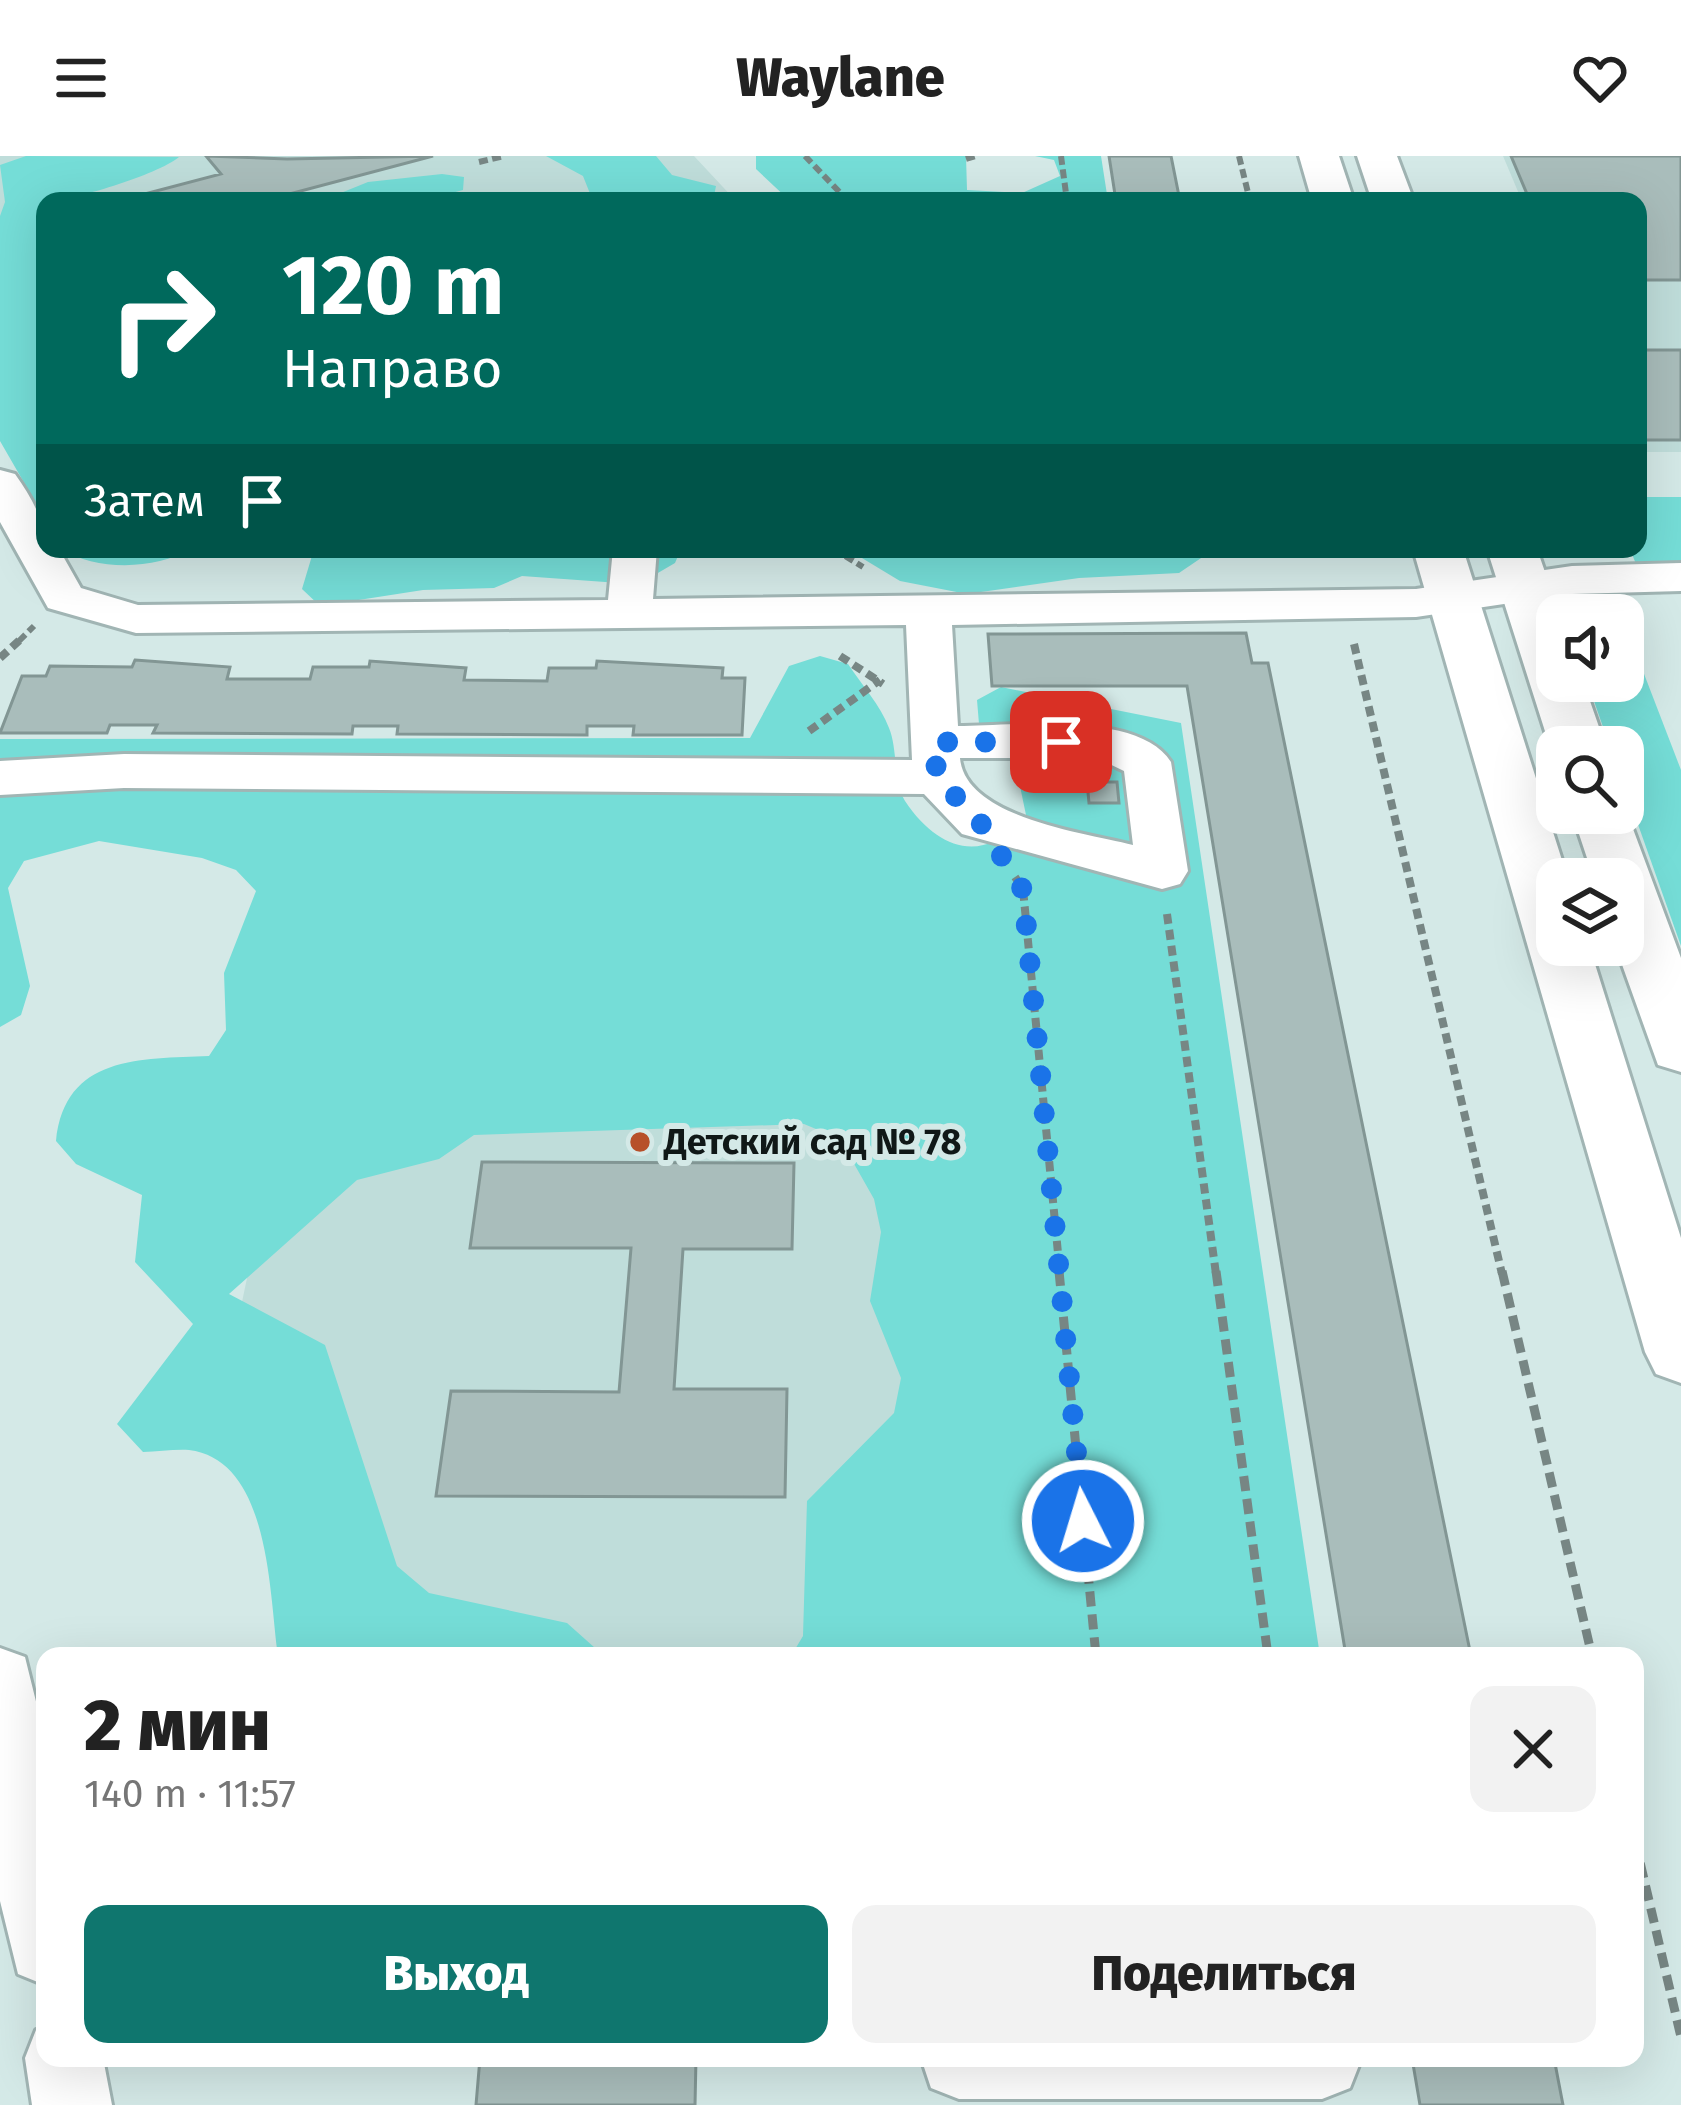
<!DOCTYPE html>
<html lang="ru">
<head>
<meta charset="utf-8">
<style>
  body { margin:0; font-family:"Fira Sans",sans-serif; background:#f2f2f2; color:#222; height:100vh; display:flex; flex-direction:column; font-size:45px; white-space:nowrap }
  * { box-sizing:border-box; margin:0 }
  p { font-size:39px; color:#767676 }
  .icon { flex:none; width:66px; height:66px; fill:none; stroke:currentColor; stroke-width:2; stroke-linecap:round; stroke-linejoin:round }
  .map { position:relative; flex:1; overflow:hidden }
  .drawer { position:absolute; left:36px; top:1491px; width:1608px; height:420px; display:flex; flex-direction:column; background:#fff; border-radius:24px; box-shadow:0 12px 48px #0002 }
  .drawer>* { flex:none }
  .top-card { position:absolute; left:36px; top:36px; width:1611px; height:366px; border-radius:24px; box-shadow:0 12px 48px #0002; background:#00695c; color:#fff; overflow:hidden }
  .tools { position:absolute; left:1536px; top:438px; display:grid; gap:24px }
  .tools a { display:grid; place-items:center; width:108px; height:108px; border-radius:24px; background:#fff; box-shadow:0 12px 48px #0002; font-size:60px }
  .pin { position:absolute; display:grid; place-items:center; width:102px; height:102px; color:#fff; margin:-51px; border-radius:24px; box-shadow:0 6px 18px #0006 }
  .me { position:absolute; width:132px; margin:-66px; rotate:355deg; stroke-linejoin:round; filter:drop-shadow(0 0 9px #0008) }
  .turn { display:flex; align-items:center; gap:42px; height:252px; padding:0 48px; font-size:54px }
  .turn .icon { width:156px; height:156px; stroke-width:2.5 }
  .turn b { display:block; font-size:84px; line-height:102px }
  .then { display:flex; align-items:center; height:114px; padding:0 48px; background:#0003; gap:24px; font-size:45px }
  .round { display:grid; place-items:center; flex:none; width:126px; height:126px; border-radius:24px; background:#f2f2f2 }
  .overview { display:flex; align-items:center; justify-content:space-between; height:204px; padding:0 48px }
  h1 { font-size:72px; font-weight:800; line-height:90px }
  .primary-button { display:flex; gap:24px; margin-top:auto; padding:24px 48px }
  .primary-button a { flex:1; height:138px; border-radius:24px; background:#0f766e; color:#fff; font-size:48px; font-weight:800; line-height:138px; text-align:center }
  .primary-button a+a { background:#f2f2f2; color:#222 }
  header { display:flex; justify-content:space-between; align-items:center; height:156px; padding:0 48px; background:#fff; font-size:54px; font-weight:800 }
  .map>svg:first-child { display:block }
</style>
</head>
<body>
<header><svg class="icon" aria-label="menu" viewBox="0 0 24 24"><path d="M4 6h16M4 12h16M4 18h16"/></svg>Waylane<svg class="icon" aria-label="heart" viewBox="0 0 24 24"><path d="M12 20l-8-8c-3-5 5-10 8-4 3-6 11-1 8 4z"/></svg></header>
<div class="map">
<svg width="1681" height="1949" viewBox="0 0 1681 1949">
  <rect width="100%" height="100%" fill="#d4e9e7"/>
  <path fill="#bfddda" d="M0,0H694L736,45H45L0,138Z
    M1503,0H1681V296H1638V45H1522Z
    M788,700L1045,1500H333L222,1241L335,704Z"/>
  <path fill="#75ddd7" d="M26,0L179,1C157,19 72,45 45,45V363L0,285V60L5,46L0,9Z
    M546,0H656L672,19L716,30L714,40L720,45H593L583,20Z
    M756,0H966L967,34L1022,37L1060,20L1054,4L1035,0H1101L1108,45H790L756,13Z
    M442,18L464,21L463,34L422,45H321L368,26Z
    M1638,341H1681V413H1638L1630,393H1638Z
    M62,393H190C156,414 95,415 62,393Z
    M314,393H681L675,407L651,421L619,427L522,420L494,432L423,434L320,450L302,433Z
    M847,393H1206L1207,398L1179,417L1079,422L967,438L900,425Z
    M1623,484H1631L1681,614V790L1623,626V591H1610L1587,525H1623Z
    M820,500L848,508C861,528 881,550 889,572C898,594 893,625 905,645C939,696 986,709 1026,659L1016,611L979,568L977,544L1001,531L1181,567L1320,1500H791L803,1480L807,1345L894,1257L901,1222L870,1145L881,1076L874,1043L840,983L804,968L474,979L439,1003L357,1024L229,1138L325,1189L397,1410L429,1437L567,1467L604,1500H278C269,1439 271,1304 189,1294C174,1293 158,1296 143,1296L117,1268L193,1168L135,1106L142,1039L76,1008L56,985C65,899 140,903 209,900L226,874L224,817L256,735L236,714L202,702L99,685L24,705L8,732L30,830L21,859L0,871V583L750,582L789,510Z"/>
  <path fill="#a9bdbb" stroke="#829694" stroke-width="3" d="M206,0L287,3L433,0L263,45H118L221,18Z
    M1109,0H1171L1180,45H1116Z
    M1511,0H1681V124H1638V45H1530Z
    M1638,194H1681V284H1638Z
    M1246,477L1252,507H1268L1471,1500H1346L1187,530H992L988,478Z
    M135,504L230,511L227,523H310L313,511H369L370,505L466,512L464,524L547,525L549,512H596L597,505L723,512L722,522H745L742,579H633L634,570H587V579L397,578L398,570H353L352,578L153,577L157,569H110L107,577H0L22,520H46L50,510L132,511Z
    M1087,626H1117L1119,647H1089Z
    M482,1006L794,1007L792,1093H683L674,1233H787L785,1341L436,1340L451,1235L619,1236L631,1092H470Z
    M480,1902H696L695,1949H476Z
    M1412,1902H1554L1563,1949H1420Z"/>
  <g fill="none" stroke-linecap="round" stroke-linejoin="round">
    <g stroke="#a1b5b4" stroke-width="6">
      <path id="minor" d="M0,314L15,318C32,342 45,364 45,393H59L81,432L138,449L608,444L613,393H657L653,443L1416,433L1572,410L1681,407V435L1572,438L1416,461L952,469L958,570C1012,570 1139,554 1171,606L1188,715L1180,728L1162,733L962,678L924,638L124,632L0,639V605L124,598L912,604L906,469L136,477L48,452L0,366ZM960,602H1097L1124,615L1133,689C1085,677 965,662 960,602Z
        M0,1492L25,1501L45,1582V1829L18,1818L0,1745Z
        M45,1871V1902H103L112,1949H32L25,1902L36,1874Z
        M921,1902H1360L1361,1904L1350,1932L1322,1943H959L931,1932Z"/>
    </g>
    <g stroke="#a1b5b4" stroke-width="6">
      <path id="major" d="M1299,0H1339L1354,45H1312Z
        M1357,0H1397L1414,45H1372Z
        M1413,393H1463L1568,723H1557V789H1589L1681,1082V1227L1656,1218L1645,1196Z
        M1487,393H1537L1560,459L1557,525H1583L1606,591H1557V602L1550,591Z
        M1623,646L1681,802V916L1658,909L1615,789H1623V723H1594L1572,657H1623Z"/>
    </g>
    <path stroke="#778684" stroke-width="6" stroke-dasharray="9 4.5" stroke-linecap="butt" d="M805,0L848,45
      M1061,0L1067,45
      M1239,0L1250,45
      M966,3L976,0
      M479,6L504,0
      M834,393L863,411
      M19,485L34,470"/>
    <path stroke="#778684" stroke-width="8" stroke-dasharray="10 6" stroke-linecap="butt" d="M1354,488L1502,1118
      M840,500L883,528
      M0,502L22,482
      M809,575L880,524
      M1015,721L1023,733L1060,1118
      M1167,758L1216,1118"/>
    <path stroke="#778684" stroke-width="9" stroke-dasharray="15 8" stroke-linecap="butt" d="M1059,1115L1096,1500
      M1216,1115L1268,1500
      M1502,1115L1592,1500
      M1635,1685L1681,1881"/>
    <use href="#minor" fill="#fff" fill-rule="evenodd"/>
    <use href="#major" fill="#fff" fill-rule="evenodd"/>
  </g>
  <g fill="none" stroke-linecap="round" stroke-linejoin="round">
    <path stroke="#1a73e8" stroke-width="21" stroke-dasharray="0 37.8" d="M1061,586H934L937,621L980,666L1023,734L1083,1365"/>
  </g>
  <circle fill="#b75029" stroke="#d4e9e7" stroke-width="4.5" cx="640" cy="986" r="12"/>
  <g text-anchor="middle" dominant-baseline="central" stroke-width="12" stroke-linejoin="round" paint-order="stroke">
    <g font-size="36" font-weight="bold" fill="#101817" stroke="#d4e9e7" text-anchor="start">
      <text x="664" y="986">Детский сад № 78</text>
    </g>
  </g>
</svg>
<div class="tools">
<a><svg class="icon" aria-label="sound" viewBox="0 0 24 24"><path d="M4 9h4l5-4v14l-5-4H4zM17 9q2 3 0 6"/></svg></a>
<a><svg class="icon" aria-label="search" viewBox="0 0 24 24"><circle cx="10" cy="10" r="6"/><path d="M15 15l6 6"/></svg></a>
<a><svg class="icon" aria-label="layers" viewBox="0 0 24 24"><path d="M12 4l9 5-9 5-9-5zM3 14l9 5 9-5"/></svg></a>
</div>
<div class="pin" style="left:1061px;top:586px;background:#d93025"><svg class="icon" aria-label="arrive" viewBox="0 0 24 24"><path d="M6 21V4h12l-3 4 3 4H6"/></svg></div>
<svg class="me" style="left:1083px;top:1365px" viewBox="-20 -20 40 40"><circle r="17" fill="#1a73e8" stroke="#fff" stroke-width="3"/><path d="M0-11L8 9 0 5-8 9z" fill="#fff"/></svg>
<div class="top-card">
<div class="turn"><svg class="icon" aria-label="right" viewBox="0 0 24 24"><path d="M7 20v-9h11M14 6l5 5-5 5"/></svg><div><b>120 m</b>Направо</div></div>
<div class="then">Затем<svg class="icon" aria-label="arrive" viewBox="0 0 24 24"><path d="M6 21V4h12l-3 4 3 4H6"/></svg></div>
</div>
<section class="drawer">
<div class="overview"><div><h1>2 мин</h1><p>140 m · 11:57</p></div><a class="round"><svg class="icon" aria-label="close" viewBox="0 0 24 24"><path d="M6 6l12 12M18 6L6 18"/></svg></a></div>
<div class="primary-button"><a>Выход</a><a>Поделиться</a></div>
</section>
</div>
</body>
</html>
